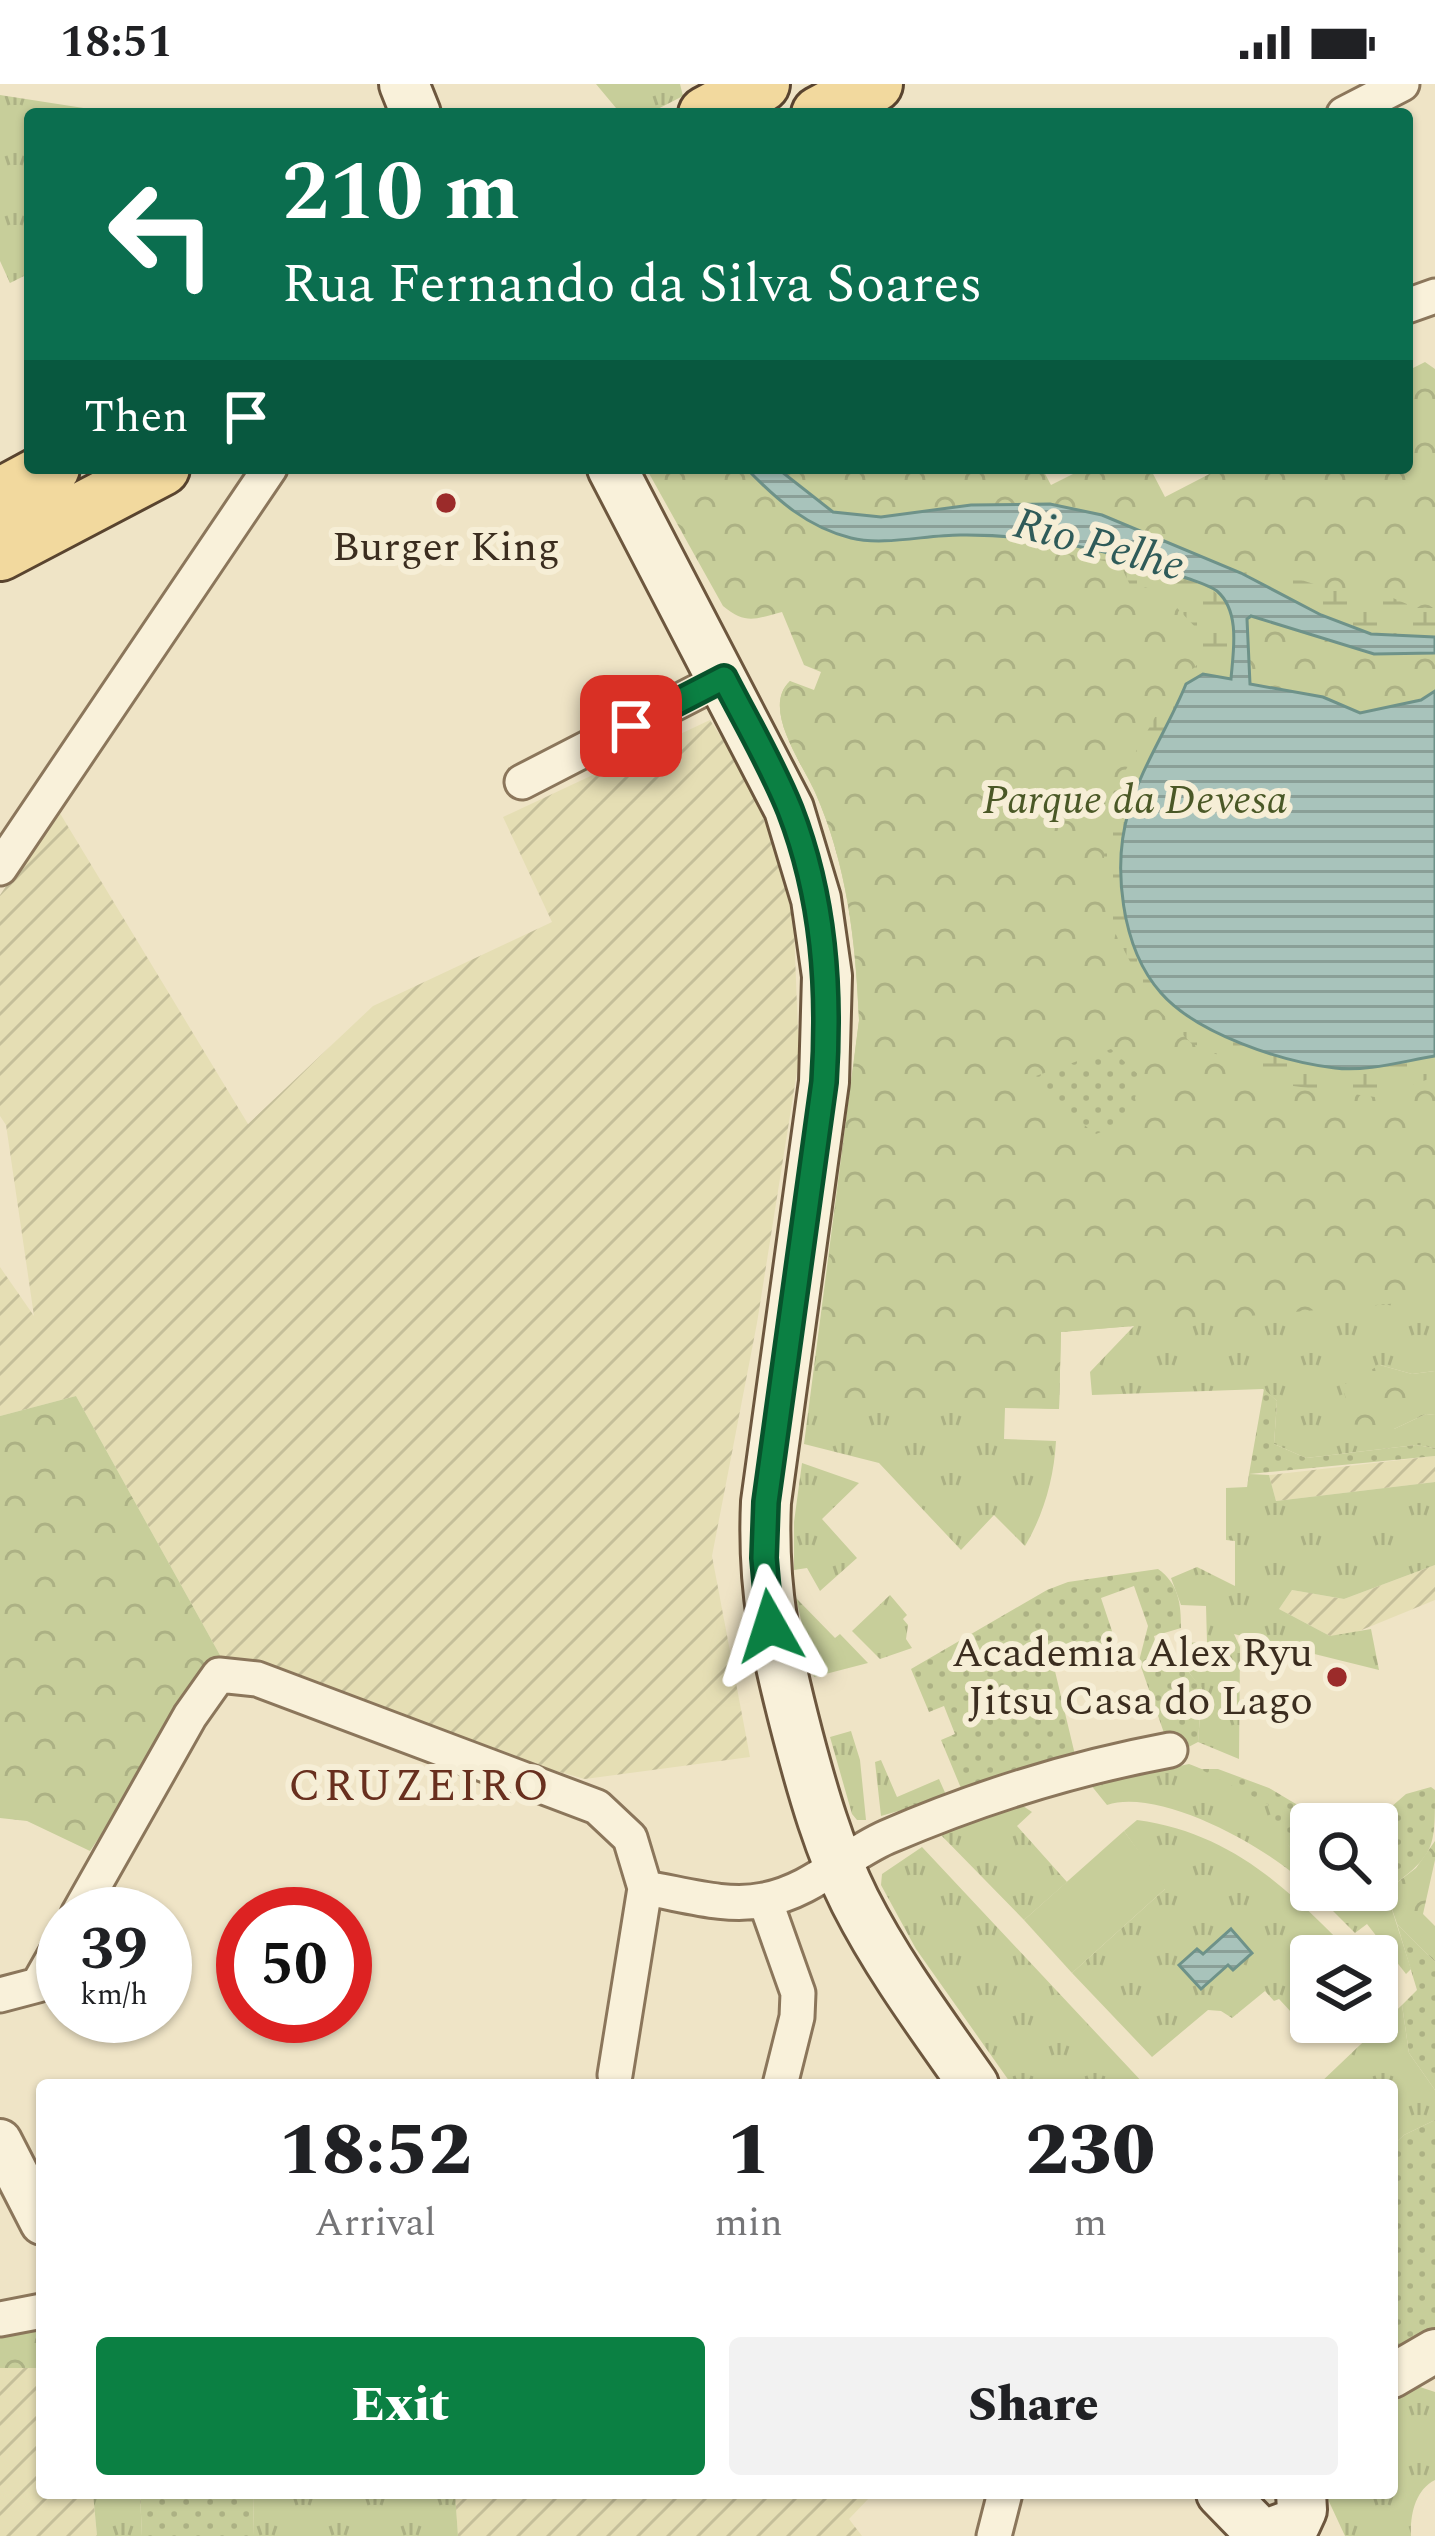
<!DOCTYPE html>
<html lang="en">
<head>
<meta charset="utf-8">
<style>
  body { margin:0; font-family:Spectral,serif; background:#f2f2f2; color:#202124; height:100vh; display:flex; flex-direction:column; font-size:45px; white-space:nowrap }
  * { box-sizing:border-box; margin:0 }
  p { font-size:39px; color:#757577 }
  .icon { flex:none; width:66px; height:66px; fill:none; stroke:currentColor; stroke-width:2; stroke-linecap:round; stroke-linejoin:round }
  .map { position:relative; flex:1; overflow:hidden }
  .panel { position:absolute; left:36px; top:1995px; width:1362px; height:420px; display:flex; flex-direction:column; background:#fff; border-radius:12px; box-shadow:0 3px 9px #0004 }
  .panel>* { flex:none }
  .guide { position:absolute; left:24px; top:24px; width:1389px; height:366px; border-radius:12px; box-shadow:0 3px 9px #0004; background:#0b6e4f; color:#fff; overflow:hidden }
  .tools { position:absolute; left:1290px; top:1719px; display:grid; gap:24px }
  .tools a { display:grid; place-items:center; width:108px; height:108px; border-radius:12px; background:#fff; box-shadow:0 3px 9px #0004; font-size:60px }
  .speed { position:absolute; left:36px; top:1803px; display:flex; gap:24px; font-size:60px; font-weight:700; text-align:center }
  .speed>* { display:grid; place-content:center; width:156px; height:156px; border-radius:50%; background:#fff; box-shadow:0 3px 9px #0004; line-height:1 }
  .speed small { font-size:30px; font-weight:400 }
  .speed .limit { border:18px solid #d22; background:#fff; color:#111 }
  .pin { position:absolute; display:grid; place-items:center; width:102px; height:102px; color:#fff; margin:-51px; border-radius:24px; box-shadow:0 6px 18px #0006 }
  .me { position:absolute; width:132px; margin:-66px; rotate:354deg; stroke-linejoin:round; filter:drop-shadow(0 0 9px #0008) }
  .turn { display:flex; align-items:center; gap:42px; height:252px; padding:0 60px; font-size:54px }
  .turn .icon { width:156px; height:156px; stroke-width:2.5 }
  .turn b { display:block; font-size:84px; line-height:102px }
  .then { display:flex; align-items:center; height:114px; padding:0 60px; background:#0003; gap:24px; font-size:45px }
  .eta { display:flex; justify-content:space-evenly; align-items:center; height:204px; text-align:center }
  .eta b { font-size:72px; font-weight:800; line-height:84px }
  .primary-button { display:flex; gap:24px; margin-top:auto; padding:24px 60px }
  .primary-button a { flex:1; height:138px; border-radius:12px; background:#0b8043; color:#fff; font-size:48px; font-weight:800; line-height:138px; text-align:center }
  .primary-button a+a { background:#f2f2f2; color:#202124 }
  .status { display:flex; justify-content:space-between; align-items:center; height:84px; padding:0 60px; background:#fff; direction:ltr }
  .status svg { height:33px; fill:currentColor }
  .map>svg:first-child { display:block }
</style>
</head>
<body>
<div class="status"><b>18:51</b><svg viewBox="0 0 49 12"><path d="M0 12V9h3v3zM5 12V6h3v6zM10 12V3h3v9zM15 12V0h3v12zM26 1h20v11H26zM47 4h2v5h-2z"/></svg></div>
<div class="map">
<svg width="1435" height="2452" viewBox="0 0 1435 2452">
  <defs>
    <pattern id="farmland-furrows" width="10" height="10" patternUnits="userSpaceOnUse" patternTransform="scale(3)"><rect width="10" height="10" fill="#e5deb4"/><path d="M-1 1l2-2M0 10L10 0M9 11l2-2" fill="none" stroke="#c5bf9a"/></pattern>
    <pattern id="grass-tufts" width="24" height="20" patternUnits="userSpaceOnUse" patternTransform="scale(3)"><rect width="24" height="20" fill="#c7ce9a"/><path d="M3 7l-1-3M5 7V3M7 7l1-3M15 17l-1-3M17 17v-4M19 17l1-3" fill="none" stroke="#acb184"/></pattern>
    <pattern id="forest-crowns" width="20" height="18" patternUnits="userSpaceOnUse" patternTransform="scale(3)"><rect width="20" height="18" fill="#c7ce9a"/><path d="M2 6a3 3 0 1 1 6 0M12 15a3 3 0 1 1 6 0" fill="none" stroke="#acb184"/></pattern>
    <pattern id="wetland-marsh" width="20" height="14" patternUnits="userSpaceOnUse" patternTransform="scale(3)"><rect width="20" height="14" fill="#c7ce9a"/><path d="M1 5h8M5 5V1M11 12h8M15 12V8" fill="none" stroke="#acb184"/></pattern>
    <pattern id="garden-dots" width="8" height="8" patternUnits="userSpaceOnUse" patternTransform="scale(3)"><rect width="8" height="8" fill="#c7ce9a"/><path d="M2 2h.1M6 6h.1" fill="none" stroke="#acb184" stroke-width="1.8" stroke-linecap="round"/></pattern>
    <pattern id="water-rules" width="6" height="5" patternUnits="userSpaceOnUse" patternTransform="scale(3)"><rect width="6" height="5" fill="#a8c3bb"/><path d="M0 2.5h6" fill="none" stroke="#8a9f97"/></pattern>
  </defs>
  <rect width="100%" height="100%" fill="#efe4c6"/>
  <path fill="url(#farmland-furrows)" d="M710,636L750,697L793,817L799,975L757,1239L712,1472L750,1673L585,1695L451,1658L221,1573L76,1312L0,1332V1183L34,1232L6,1041L0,1032V811L58,726L248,1040L373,922L552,838L503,733Z
    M1435,1372V1398L1276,1417L1269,1391Z
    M1435,1481V1516L1347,1552H1330L1279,1525L1292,1506L1344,1515Z
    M0,2284H42V2409H93L97,2452H0Z
    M455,2409H860L870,2413L849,2435L862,2452H458Z"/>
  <path fill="url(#grass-tufts)" d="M596,0H680L683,12L648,30H621Z
    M0,11L122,30H30V189L10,199L0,177Z
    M790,597L1435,1102V1287L1412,1290L1380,1281L1394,1345L1426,1330L1435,1331V1364L1416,1361L1306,1374L1274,1360L1277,1317L1263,1305L1092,1311L1090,1288L1134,1242L1061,1248L1059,1325L1005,1324L1004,1355L1056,1357C1054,1394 1044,1430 1025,1462L994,1431L961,1466L879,1379L804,1360L859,936C856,858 847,780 815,708C802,679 761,624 790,597Z
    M802,1379L859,1399L822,1435L857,1474L820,1507L807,1484L794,1486V1438Z
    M1249,1390L1269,1391L1276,1417L1435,1398V1481L1344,1515L1292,1506L1279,1525L1330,1552L1371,1545L1379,1586L1234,1550L1240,1563L1239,1675L1198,1658L1202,1605L1190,1590L1181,1559L1207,1558L1206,1522L1181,1521L1171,1494L1197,1483L1235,1502V1457L1226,1456V1404L1247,1403Z
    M890,1511L907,1531L903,1535L908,1541L906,1555L912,1564L880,1575L852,1547Z
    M796,1514L835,1554L840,1550L868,1579L814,1593Z
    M851,1647L860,1676L866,1736H857L852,1730L830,1653Z
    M881,1676L897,1713L939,1695L947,1713L881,1732L875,1678Z
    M1189,1680C1213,1690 1250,1700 1267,1719C1283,1736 1281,1768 1311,1782V1805C1273,1766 1161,1703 1107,1721L1090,1700L1095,1695L1122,1694Z
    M1020,1720L1032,1728L1017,1742L1067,1798L1024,1836L938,1748Z
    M1137,1736C1231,1749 1286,1803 1350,1868L1345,1872H1311V1936L1304,1942L1279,1915L1274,1917L1265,1907L1232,1934L1221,1927L1208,1926L1152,1973L1072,1889L1165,1805L1124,1747Z
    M922,1763L1145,2001H1012L916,1865L881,1801L882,1790Z
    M1377,1805L1386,1807L1411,1885L1406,1890L1367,1840L1355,1849L1312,1806Z
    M1402,1921L1409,1969L1435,2006V2036L1404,2051L1392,2062V2001H1318Z
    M1411,2300L1435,2308V2396C1415,2406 1410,2431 1411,2452H1345L1325,2409H1392V2311Z
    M93,2409H140L142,2452H97Z
    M253,2409H455L458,2452H254Z"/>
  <path fill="url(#forest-crowns)" d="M1425,278L1435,285V1216L1061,1248L1059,1325L811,1314L859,937C856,859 847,780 815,708C802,679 761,624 790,597L814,606L821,588L804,581L782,528C755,535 746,541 723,522L646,384H1042L1051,401L1085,384H1150L1165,413L1221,384H1407V287Z
    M1380,1281L1412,1290L1435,1287V1331L1426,1330L1394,1345L1350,1340L1343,1301Z
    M76,1312L221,1573L90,1767L27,1737L0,1734V1332Z
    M1435,1757V1776L1423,1830L1435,1842V1878L1397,1840L1386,1807L1416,1784Z
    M42,2245V2284H0V2248Z"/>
  <path fill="url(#wetland-marsh)" d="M1041,457C1080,465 1209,486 1227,521C1238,543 1233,571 1231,596L1186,600L1174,632L1402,977L1435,972V993L1375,1013L1286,1001L1191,959L1151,918L1111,841L1104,773L1108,718L1169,608L1200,578L1198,546L1160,506L1130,501L1120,480L1062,469Z
    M1268,485L1326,504H1370L1416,524H1435V553L1371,550L1321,531L1241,489Z"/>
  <path fill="url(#garden-dots)" d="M1111,965L1141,993C1135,1022 1124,1040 1096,1050L1031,1000L1036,992Z
    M1264,1305L1277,1317L1274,1360L1306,1374L1416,1361L1435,1364V1372L1249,1390Z
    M1158,1485C1179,1500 1181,1520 1181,1544L1154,1552L1161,1580L1185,1575L1190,1590L1202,1604L1198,1658L1181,1667L1169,1648L1164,1649L1139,1577L1148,1542L1134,1502L1101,1514L1114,1553L1105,1564L1054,1583L1076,1675L963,1709L941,1656L955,1650L944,1622L929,1628L911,1585L1047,1506L1068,1498Z
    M1200,1685H1218L1269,1704L1321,1735L1350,1739L1383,1730L1406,1710L1431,1703L1435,1706C1435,1767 1435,1770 1386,1807L1377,1805V1740H1311V1782C1288,1770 1277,1743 1268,1720Z
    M1397,1840L1435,1878V2006L1409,1969L1402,1921L1417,1906Z
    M1435,2036V2248L1400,2267L1392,2247V2062L1404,2051Z
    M140,2409H253L254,2452H142Z"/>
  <path fill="#c7ce9a" d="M1124,1747L1166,1804L1072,1889L1024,1836Z"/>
  <path fill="url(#water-rules)" stroke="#6e9289" stroke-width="3" d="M746,384H777L833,428L881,433L971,421L1050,420L1102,431L1241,489L1321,531L1371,550L1435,553V569L1374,570L1251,532L1247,535L1250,600L1323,613L1360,629L1421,616L1435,607V972C1404,977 1366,988 1335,984C1282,978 1197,950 1161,909C1121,864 1112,782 1129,726C1140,686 1170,640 1186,600L1203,590L1231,595C1233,568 1241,528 1217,507C1209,501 1194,497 1184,493C1115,466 1034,450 960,451C926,451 883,462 851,454C807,443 777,416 746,384Z
    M1231,1845L1252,1869L1233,1886L1228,1881L1201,1905L1179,1881L1197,1865L1203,1870Z"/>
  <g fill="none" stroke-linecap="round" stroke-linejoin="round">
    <g stroke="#8b765b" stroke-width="39">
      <path id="minor" d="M1344,30L1402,0
        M1407,222L1435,212
        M522,698L724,594
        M0,784L270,384
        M645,1804C683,1810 726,1824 764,1816C812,1807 844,1772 887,1753C977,1714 1074,1684 1170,1666
        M765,1816L798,1909L797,1933L780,2001
        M78,1830L190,1632L219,1591L257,1595L597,1723L630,1754L645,1804L615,1991
        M0,1911L38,1901L63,1857
        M0,2235L42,2227
        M994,2452L1005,2409"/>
    </g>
    <g stroke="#8b765b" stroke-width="48">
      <path id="tertiary" d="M0,2057L42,2139
        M1392,2292L1435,2267"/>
    </g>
    <g stroke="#6d573e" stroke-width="54">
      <path id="secondary" d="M404,0L416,30
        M612,384L789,725L816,815L827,892L824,998L766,1418C762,1506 776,1568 798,1652C813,1709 829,1765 855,1817C888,1882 932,1941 974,2001
        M1221,2409L1263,2452
        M1256,2445L1269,2449L1296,2439L1302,2426L1301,2409"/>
    </g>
    <g stroke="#59442f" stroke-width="60">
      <path id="primary" d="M706,30L762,0
        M819,30L875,0
        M0,412L52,384
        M0,469L162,384"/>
    </g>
    <use href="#minor" stroke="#f9f1da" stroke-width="33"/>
    <use href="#tertiary" stroke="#f9f1da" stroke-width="42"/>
    <use href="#secondary" stroke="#f9f1da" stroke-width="48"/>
    <use href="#primary" stroke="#f2d99e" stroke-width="54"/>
  </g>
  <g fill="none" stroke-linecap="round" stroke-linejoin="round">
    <g stroke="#07532c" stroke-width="30">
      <path id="route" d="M631,642L724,594C746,637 772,681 790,726C824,814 830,905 824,998L766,1418L764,1474L770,1542"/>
    </g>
    <use href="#route" stroke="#0b8043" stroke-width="21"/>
  </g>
  <g fill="#9b2b2a" stroke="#f6eed6" stroke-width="4.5">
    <circle cx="446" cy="419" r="12"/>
    <circle cx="1337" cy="1593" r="12"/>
  </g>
  <g text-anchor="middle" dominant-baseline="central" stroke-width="12" stroke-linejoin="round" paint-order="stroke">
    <g font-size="42" fill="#3b2d1f" stroke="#f6eed6">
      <text x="446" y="463">Burger King</text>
      <text x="1313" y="1569" text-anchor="end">Academia Alex Ryu<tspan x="1313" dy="48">Jitsu Casa do Lago</tspan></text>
    </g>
    <g font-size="42" font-style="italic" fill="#4a5826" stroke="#f6eed6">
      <text x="1135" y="716">Parque da Devesa</text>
    </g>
    <g font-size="45" font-style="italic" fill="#2f5b59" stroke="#f6eed6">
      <text transform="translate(1099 461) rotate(15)">Rio Pelhe</text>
    </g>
    <g font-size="45" letter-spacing="3" fill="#682f1e" stroke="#f6eed6">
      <text x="420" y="1702">CRUZEIRO</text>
    </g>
  </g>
</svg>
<div class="tools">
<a><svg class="icon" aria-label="search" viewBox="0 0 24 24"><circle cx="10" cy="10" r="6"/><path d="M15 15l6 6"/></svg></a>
<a><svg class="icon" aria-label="layers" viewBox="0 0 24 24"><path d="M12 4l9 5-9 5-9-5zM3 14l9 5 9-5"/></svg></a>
</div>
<div class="speed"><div>39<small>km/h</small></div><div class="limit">50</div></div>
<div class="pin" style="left:631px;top:642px;background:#d93025"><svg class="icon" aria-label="arrive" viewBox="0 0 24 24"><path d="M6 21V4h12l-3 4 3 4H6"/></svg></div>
<svg class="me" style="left:770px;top:1542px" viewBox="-20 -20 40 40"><path d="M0-17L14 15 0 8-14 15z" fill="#0b8043" stroke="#fff" stroke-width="4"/></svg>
<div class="guide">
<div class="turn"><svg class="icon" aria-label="left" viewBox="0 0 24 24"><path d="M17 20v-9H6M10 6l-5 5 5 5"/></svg><div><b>210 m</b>Rua Fernando da Silva Soares</div></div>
<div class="then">Then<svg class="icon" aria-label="arrive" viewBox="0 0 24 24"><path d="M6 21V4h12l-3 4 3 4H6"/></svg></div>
</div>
<section class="panel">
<div class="eta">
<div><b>18:52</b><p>Arrival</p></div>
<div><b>1</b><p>min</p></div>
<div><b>230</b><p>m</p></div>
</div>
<div class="primary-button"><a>Exit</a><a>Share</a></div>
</section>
</div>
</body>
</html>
